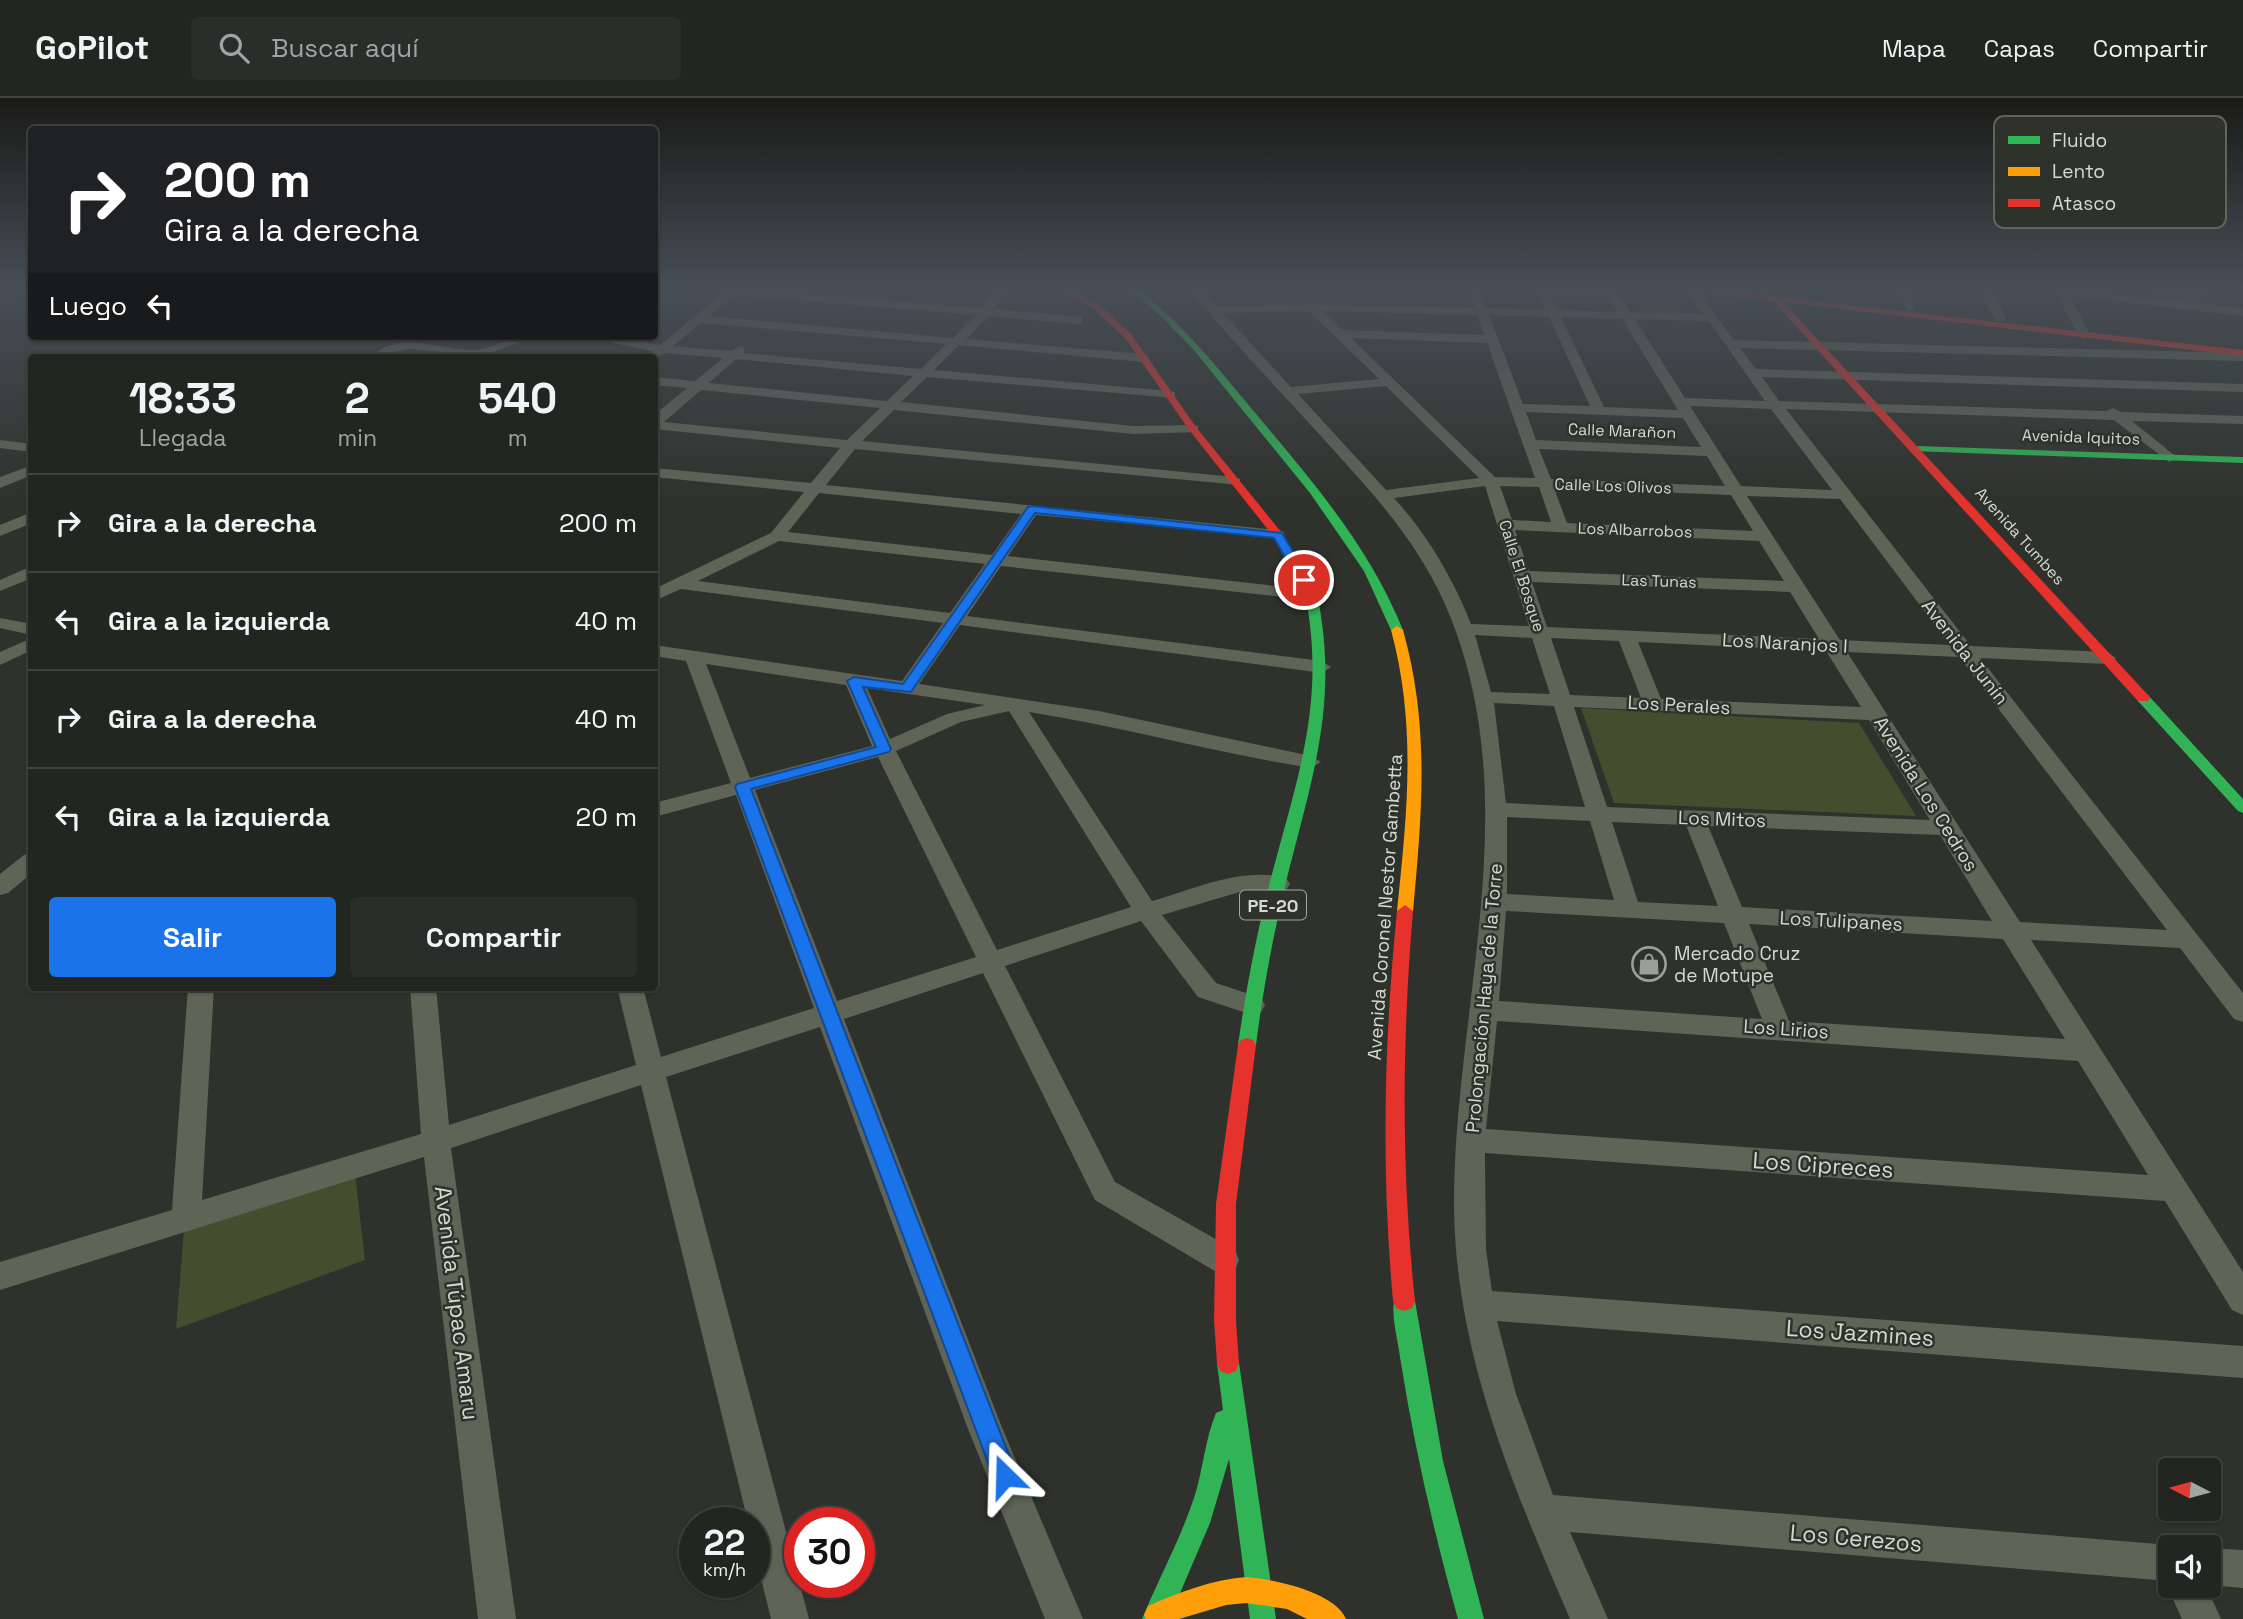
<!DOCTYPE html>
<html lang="es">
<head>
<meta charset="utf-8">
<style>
  body { margin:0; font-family:"Space Grotesk",sans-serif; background:#2b2d2a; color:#f1f3f6; height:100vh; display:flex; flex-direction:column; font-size:26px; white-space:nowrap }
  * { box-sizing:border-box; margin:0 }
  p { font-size:23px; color:#a3a5a5 }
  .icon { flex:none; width:38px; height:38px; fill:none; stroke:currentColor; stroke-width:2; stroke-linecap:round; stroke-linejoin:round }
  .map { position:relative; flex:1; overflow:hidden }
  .side { position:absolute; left:28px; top:256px; width:630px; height:637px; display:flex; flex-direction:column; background:#232521; border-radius:7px; box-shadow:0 2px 5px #0004,0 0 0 2px #40423f }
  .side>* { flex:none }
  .top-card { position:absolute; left:28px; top:28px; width:630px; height:214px; border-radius:7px; box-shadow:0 2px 5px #0004,0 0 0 2px #40423f; background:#202124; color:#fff; overflow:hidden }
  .needle { width:46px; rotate:276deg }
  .controls { position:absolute; left:2158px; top:1360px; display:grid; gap:14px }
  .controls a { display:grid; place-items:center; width:63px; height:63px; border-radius:7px; background:#232521; box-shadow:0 2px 5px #0004,0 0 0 2px #40423f; font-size:35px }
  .speed { position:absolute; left:679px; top:1409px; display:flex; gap:14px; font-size:35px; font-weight:700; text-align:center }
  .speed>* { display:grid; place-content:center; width:91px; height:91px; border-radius:50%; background:#232521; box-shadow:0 2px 5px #0004,0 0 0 2px #40423f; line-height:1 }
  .speed small { font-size:18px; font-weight:400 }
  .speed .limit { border:10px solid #d22; background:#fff; color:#111 }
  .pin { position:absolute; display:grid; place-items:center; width:60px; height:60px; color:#fff; margin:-30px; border:4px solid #fff; border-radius:50%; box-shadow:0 2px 7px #0007 }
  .me { position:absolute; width:77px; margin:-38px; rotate:338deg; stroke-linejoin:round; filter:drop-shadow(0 0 5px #0008) }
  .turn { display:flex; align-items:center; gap:24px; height:147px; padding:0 21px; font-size:32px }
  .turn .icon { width:91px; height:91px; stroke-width:2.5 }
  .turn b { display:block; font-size:49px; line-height:60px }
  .then { display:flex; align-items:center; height:66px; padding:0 21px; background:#0003; gap:14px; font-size:26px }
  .eta { display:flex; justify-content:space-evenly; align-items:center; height:119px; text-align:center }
  .eta b { font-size:42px; font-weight:700; line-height:49px }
  .primary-button { display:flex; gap:14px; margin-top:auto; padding:14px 21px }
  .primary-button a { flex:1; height:80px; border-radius:7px; background:#1a73e8; color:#fff; font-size:28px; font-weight:700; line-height:80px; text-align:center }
  .primary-button a+a { background:#2b2d2a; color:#f1f3f6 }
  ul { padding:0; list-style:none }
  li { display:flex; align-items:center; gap:21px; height:98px; padding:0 21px; border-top:2px solid #40423f }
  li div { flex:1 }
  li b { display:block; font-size:26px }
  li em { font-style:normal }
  header { display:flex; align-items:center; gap:42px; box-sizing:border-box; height:98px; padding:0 35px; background:#232521; border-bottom:2px solid #40423f }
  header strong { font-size:33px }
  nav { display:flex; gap:38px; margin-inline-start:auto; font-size:24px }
  .search { width:490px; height:63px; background:#2b2d2a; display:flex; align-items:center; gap:18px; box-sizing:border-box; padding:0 24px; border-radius:7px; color:#a3a5a5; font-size:26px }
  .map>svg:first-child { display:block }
</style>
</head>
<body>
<header>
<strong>GoPilot</strong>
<div class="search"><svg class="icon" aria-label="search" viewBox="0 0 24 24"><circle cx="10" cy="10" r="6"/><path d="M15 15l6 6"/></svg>Buscar aquí</div>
<nav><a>Mapa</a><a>Capas</a><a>Compartir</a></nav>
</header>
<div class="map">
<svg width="2243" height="1521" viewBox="0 0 2243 1521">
  <rect width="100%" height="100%" fill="#2f312c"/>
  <path fill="#434e2f" d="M2148,190H2208L2222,209L2156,202Z
    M1630,194L1667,196L1681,215L1641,214Z
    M1581,610L1859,625L1916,718L1614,705Z
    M355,1076L365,1162L176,1231L184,1132Z"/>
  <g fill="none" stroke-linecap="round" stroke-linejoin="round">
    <path fill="#5f6457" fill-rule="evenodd" d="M729,190L982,210L997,190H1009L994,211L1082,219V225L1078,226L989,218L966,241L1144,256L1150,260L1144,264L959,247L934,272L1170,293L1175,294V300L927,279L901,304L1133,328L1193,327L1198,328V334L1133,336L894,312L862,343L1235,379L1240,381V387L855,351L826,387L1278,432L1284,434V440L1036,417L1008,458L1311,492L1320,497L1311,502L1001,468L967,518L1322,563L1331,569L1322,575L960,527L919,586L1099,613L1311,658L1321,664L1311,670C1216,655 1124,629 1029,614L1152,803C1194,791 1243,768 1286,780L1290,786L1286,792L1243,793L1162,817L1216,885L1261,900L1265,907L1261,914L1252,917L1198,899L1141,823L1005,868L1115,1084L1235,1152L1239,1162L1235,1172L1224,1176L1213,1172L1095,1102L983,875L844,921L1001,1327L1083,1521H1045L968,1331L820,929L666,979L809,1521H771L754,1452V1424H748L641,987L451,1050L516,1521H478L424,1059L0,1192V1164L172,1112L188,889H214L202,1102L421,1036L410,889H436L449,1027L636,967L617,889H643L661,959L814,910L736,697L654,719V705L731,685L686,563L654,558V547L902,583L943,525L681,491L654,503V491L771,435L804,394L654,379V370L811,385L840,350L654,331V317L687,290L654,287V279L695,283L723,260L665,255L657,259L653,258L652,253L580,238H608L660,247ZM735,197L976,217L953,240L709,218ZM701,225L946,246L921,271L744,255V249L740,248L731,253L673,248ZM736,261L913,278L887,303L709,285ZM701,292L880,310L847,342L664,324ZM819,395L1021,416L992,457L788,434ZM779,443L985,466L950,515L698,483ZM706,566L846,587L872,648L750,680ZM867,590L985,607L947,616L890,641ZM1009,613L1131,809L997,852L896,653L961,624ZM878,659L976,859L837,903L755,692Z
      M1188,190H1200L1217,208L1312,206L1475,210L1467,190H1479L1486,210L1545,212L1537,194L1496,193L1490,190H1615L1630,214L1703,216L1685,191L1696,190L1734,242L2243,255V263L1740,250L1756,271L2243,286V294L1762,279L1779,303L2106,313L2113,310L2121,314L2243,318V326L2132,323L2174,357L2176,360L2169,364L2114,322L1786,311L1971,548L2107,554L2116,560L2107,566L1980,560L2243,895V924L2234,921L2180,850L2031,842L2243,1174V1217L2232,1212L2165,1103L1485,1055V1065L1486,1152L1492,1193L2243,1248V1280L1497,1223L1516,1296L1553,1397L2170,1447L2176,1449H2170V1488H2206L2221,1521H2182L2167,1488L2169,1483L1570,1434L1608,1521H1570C1513,1388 1456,1257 1454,1110C1453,908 1531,699 1444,504C1418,447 1380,403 1338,357C1288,301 1235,247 1188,190ZM1549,195L1607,196L1618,214L1557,212ZM1309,213L1379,281L1291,289L1223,215ZM1323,213L1477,217L1484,237L1343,232ZM1489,217L1549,219L1590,308L1523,306ZM1561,219L1622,221L1678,312L1604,309ZM1635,221L1709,223L1765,303L1685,300ZM1351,240L1487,245L1535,380L1495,379ZM1386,288L1479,380L1386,392L1298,296ZM1690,308L1771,311L1832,392L1741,388ZM1526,314L1683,320L1701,349L1536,342ZM1539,351L1707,358L1725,388L1551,381ZM1485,388L1529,528L1471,526C1453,480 1427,436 1394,400ZM1500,388L1539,389L1551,424L1512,422ZM1554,390L1731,397L1753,433L1567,425ZM1747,398L1840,401L1950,547L1840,542ZM1515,432L1759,443L1784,483L1529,473ZM1532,484L1790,494L1819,541L1547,529ZM1475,537L1532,540L1550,596L1491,594ZM1551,540L1619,543L1641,600L1570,597ZM1638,544L1826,553L1861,609L1661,601ZM1847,554L1959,559L2167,832L2020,824ZM1494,605L1554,608L1585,709L1506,705ZM1574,609L1869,622L1930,722L1607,709ZM1507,719L1590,723L1614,802L1507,796ZM1612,724L1686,727L1718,808L1638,804ZM1708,728L1940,737L1992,823L1742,809ZM1506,813L1724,825L1762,921L1499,903ZM1749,826L2003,841L2065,941L1789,923ZM1497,923L2078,963L2148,1077L1486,1031Z
      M1898,190H1910L1915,212H1907Z
      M1978,190H1990L2006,220L2004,223H1996Z
      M2054,190L2243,210V218L2070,198L2090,237L2084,241L2078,237Z
      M2233,190H2243V194L2235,192Z
      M519,238H537L490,255L495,259C467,259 441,253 413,251C399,250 388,259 371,259C400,231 437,252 471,252C486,253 505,243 519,238Z
      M0,342L32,346V354L0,350Z
      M32,367V377L0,390V379Z
      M32,414V425L0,438V427Z
      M32,468V480L0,493V482Z
      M0,520L32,526V537L0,530Z
      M32,540V552L0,567V554Z
      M32,755V775L8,795L0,797V776L24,757Z
      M2208,1450L2243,1452V1490L2208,1487Z"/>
    <path fill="#30b455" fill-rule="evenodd" d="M1127,190H1136C1184,226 1219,272 1257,317C1314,385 1370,450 1403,532L1401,535L1397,536L1391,532L1364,473L1310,395L1193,251L1162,219Z
      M1917,348L2243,359V365L1913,353V349Z
      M1312,497L1318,501C1339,607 1311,683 1286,784C1273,838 1263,892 1256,947L1253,952L1247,954L1241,952L1238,947C1246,892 1256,838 1270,784C1296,683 1326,607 1306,501Z
      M2143,596L2148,597L2243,701V715L2238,713L2138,603L2136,600L2138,597Z
      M1404,1193L1412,1196L1415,1203L1443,1363L1484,1521H1458C1434,1435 1414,1348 1400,1259C1398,1241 1389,1213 1396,1196Z
      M1228,1254L1236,1257L1239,1265L1276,1521H1250L1229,1361L1210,1425L1169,1521H1142C1159,1480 1180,1442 1194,1400C1203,1372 1205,1341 1216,1315L1223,1312L1217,1265L1220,1257Z"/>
    <path fill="#ff9f0a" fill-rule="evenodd" d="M1397,528L1403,532C1430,628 1422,715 1413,813L1405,819L1397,813C1407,716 1417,628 1391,532Z
      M1246,1479C1273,1481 1335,1494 1346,1521H1307L1287,1511L1246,1505L1226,1507L1179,1521H1146L1144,1517L1148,1508C1180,1494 1211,1482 1246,1479Z"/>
    <path fill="#e5322d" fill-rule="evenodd" d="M1055,190H1065L1101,208L1131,236L1196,329L1282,435L1318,501L1316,504H1308L1273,438L1190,333L1125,240L1095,212Z
      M1678,190H1703L1764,197L1762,195L1766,193L1777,199L2243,252V258L1783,204L2148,597L2150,600L2148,603H2138L1774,204Z
      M1405,807L1413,813C1402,944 1401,1073 1415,1203L1412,1210L1404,1213L1396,1210L1393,1203C1381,1072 1384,943 1397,813Z
      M1247,940L1253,942L1256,947L1236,1106V1222L1239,1265L1236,1273L1228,1276L1220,1273L1217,1265L1214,1222L1216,1106L1238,947L1241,942Z"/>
  </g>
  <linearGradient id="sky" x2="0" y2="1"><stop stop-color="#1a1b18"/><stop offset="0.47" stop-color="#474e56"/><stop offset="1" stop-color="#474e56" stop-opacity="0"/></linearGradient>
  <rect width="2243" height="403" fill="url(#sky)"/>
  <path fill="#1a73e8" stroke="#114b97" stroke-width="2" d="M1032,408L1282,435L1310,482L1300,485L1274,440L1035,415L911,594L863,589L891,651L889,654L751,691L1017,1378L1014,1387L1005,1391L996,1387L993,1378L735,689L737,686L876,649L847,583L854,579L903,586L1028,409Z"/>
  <defs>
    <g id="shop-ring" transform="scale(1.75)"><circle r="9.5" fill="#2f322b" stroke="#9c9e99" stroke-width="1.5"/><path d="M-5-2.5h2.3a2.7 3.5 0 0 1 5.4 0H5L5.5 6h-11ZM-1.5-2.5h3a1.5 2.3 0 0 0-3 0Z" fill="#9c9e99"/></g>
  </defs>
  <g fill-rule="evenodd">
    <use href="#shop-ring" x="1649" y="866"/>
  </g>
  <g text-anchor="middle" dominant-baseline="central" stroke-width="5" stroke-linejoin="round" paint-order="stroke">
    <g font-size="16" fill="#d6d8d3" stroke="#2f322b">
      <text transform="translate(1622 333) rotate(2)">Calle Marañon</text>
      <text transform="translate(2081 339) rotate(2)">Avenida Iquitos</text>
      <text transform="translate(1613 388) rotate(2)">Calle Los Olivos</text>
      <text transform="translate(1635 432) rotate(2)">Los Albarrobos</text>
      <text transform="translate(2020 438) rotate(48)">Avenida Tumbes</text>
      <text transform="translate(1522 478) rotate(72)">Calle El Bosque</text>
      <text transform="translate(1659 483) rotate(2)">Las Tunas</text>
    </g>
    <rect fill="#2f322b" stroke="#a4a6a1" stroke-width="2" x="1240" y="792.5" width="66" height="29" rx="5"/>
    <g font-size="18" font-weight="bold" fill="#d6d8d3">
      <text x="1273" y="807">PE-20</text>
    </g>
    <g font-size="19" fill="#d6d8d3" stroke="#2f322b">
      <text transform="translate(1785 545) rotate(3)">Los Naranjos I</text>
      <text transform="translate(1965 554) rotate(52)">Avenida Junín</text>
      <text transform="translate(1679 607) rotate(3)">Los Perales</text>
      <text transform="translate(1926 696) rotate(58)">Avenida Los Cedros</text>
      <text transform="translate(1722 721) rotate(2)">Los Mitos</text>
      <text transform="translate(1385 809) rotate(-86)">Avenida Coronel Nestor Gambetta</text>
      <text transform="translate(1841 823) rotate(3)">Los Tulipanes</text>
      <text transform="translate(1484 900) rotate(-85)">Prolongación Haya de la Torre</text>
      <text transform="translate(1786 931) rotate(4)">Los Lirios</text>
    </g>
    <g font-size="19" fill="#d6d8d3" stroke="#2f322b" text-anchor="start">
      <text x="1674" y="855">Mercado Cruz<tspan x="1674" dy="22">de Motupe</tspan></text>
    </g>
    <g font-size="23" fill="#d6d8d3" stroke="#2f322b">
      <text transform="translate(1823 1067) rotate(4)">Los Cipreces</text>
      <text transform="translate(457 1205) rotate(83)">Avenida Túpac Amaru</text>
      <text transform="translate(1860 1235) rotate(4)">Los Jazmines</text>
      <text transform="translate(1856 1440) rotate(5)">Los Cerezos</text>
    </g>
  </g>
  <rect x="1994" y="18" width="232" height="112" rx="10" fill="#2f322b" stroke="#61645d" stroke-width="2"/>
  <rect x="2008" y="38" width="32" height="8" fill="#30b455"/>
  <rect x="2008" y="69" width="32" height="9" fill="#ff9f0a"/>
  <rect x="2008" y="101" width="32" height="8" fill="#e5322d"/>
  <g font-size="19" fill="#d6d8d3">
    <text x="2052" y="49">Fluido</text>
    <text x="2052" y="80">Lento</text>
    <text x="2052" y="112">Atasco</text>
  </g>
</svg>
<div class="controls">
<a><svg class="needle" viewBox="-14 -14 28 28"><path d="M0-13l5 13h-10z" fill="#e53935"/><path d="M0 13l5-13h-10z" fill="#a3a5a5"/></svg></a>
<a><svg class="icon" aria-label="sound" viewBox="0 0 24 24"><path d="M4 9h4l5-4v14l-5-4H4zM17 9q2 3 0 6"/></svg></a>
</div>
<div class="speed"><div>22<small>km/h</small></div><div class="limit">30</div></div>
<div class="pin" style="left:1304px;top:482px;background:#d93025"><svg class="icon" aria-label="arrive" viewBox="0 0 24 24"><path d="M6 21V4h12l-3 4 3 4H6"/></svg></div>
<svg class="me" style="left:1005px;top:1378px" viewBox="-20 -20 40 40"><path d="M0-17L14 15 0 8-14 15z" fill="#1a73e8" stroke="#fff" stroke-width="4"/></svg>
<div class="top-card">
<div class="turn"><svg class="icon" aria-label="right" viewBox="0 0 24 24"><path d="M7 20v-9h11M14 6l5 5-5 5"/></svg><div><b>200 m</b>Gira a la derecha</div></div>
<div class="then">Luego<svg class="icon" aria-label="left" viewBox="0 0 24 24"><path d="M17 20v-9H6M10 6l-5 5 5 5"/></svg></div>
</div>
<section class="side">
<div class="eta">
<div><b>18:33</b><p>Llegada</p></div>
<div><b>2</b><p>min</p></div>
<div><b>540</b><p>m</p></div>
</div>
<ul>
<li><svg class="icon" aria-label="right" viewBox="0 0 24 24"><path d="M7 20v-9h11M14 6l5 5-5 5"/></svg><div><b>Gira a la derecha</b></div><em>200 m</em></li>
<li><svg class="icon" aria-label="left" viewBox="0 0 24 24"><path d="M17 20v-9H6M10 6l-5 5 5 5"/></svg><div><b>Gira a la izquierda</b></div><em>40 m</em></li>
<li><svg class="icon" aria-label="right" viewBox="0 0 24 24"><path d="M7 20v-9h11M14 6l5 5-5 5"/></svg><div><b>Gira a la derecha</b></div><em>40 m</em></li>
<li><svg class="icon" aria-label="left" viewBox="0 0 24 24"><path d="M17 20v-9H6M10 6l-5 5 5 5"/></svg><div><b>Gira a la izquierda</b></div><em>20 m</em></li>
</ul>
<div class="primary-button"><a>Salir</a><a>Compartir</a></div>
</section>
</div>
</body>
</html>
